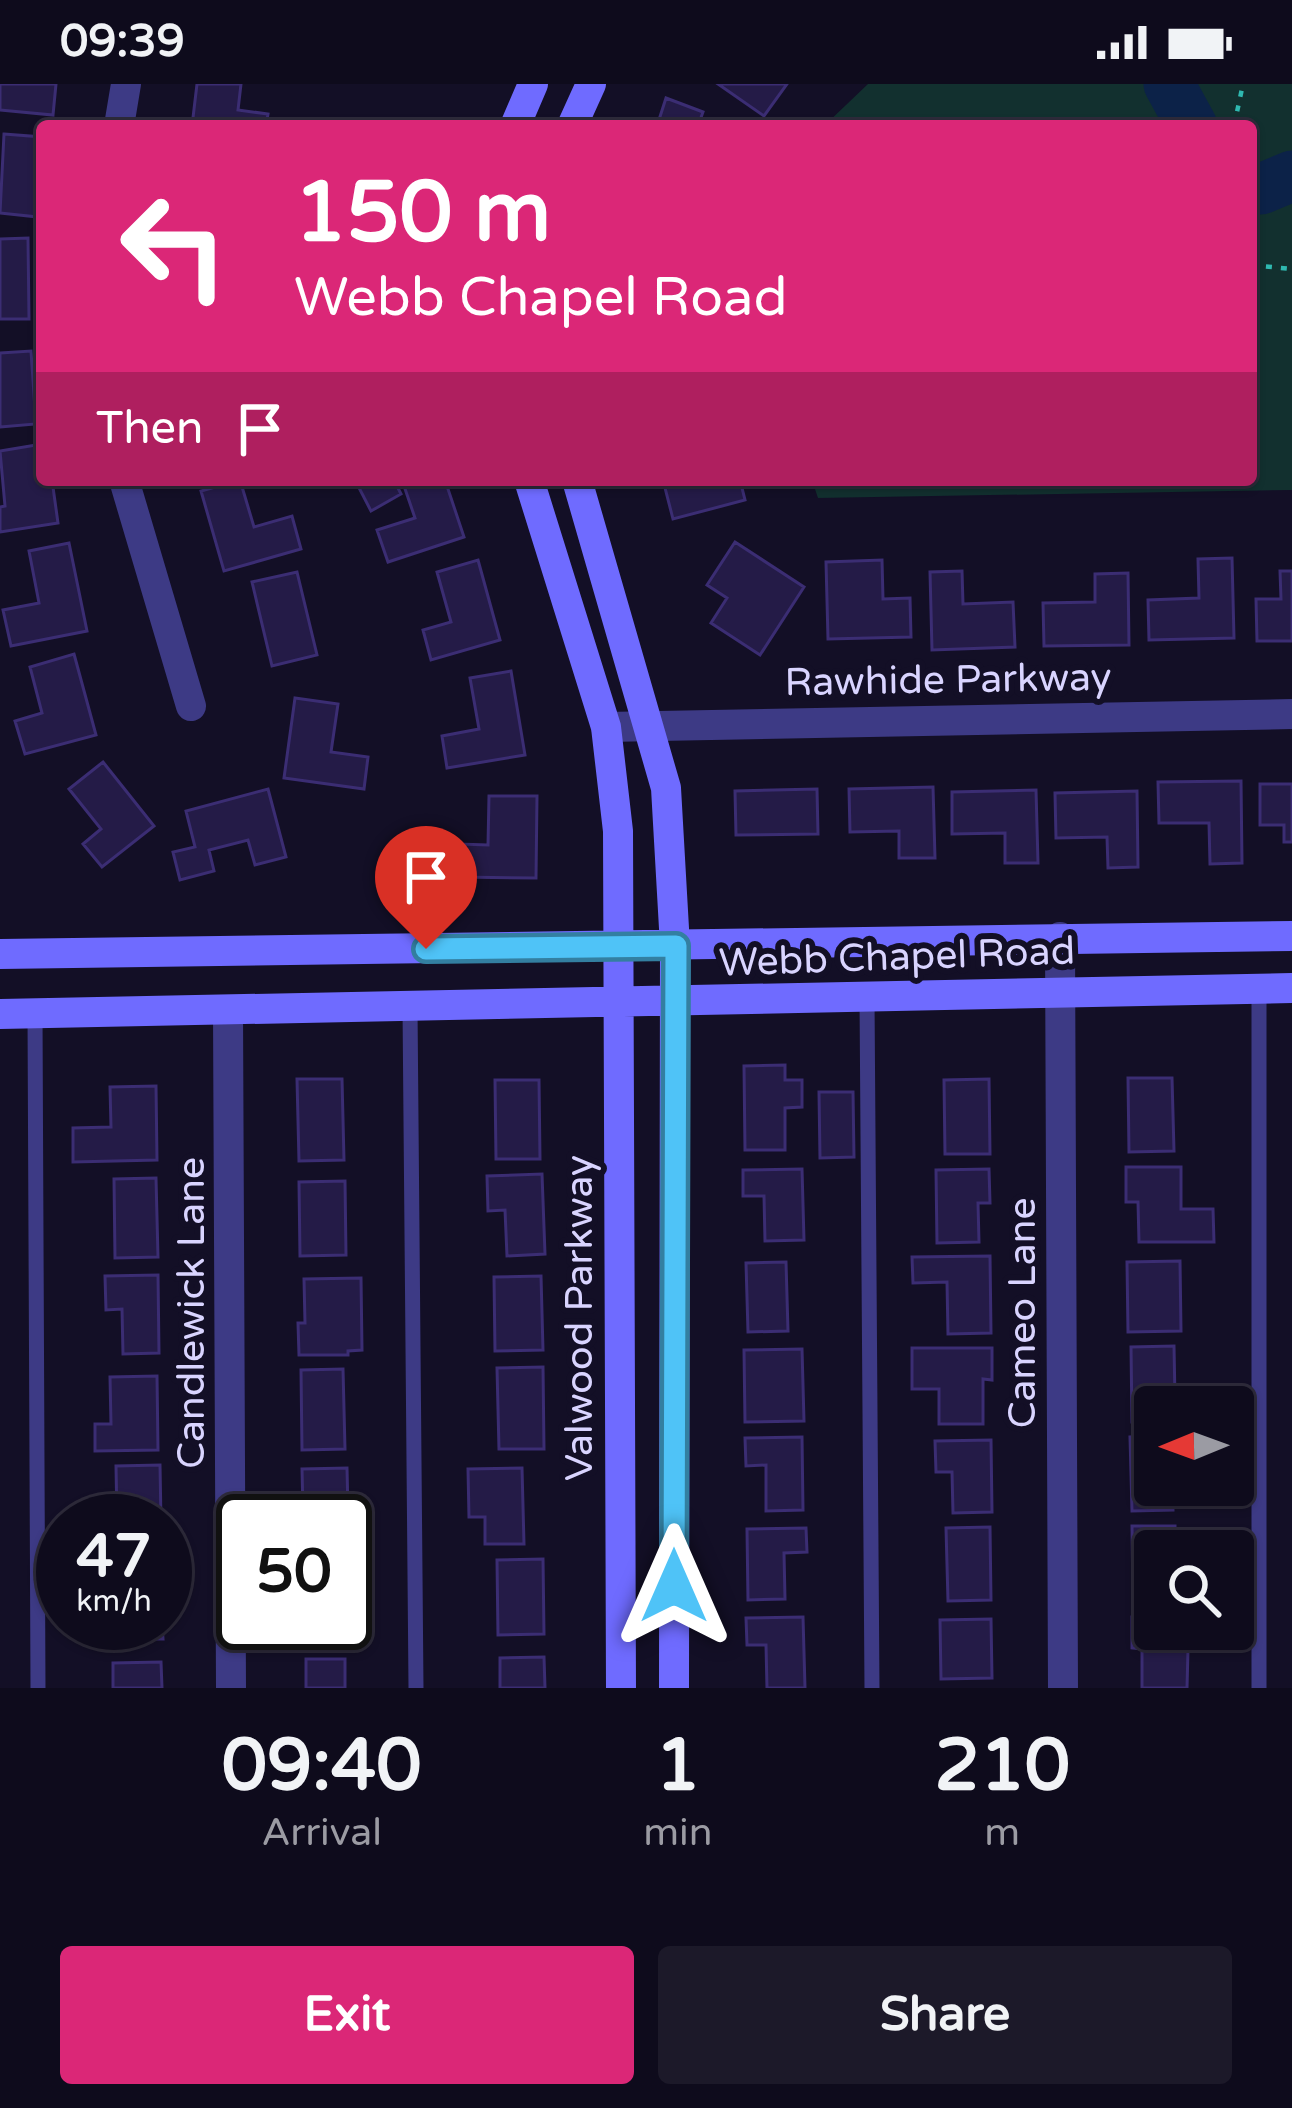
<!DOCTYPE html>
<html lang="en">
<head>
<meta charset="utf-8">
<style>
  body { margin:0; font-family:"Varela Round",sans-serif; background:#1c1929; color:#f1f3f6; height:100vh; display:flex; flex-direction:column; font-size:45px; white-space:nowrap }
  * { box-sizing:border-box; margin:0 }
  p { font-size:39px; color:#9b9ba3 }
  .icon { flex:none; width:66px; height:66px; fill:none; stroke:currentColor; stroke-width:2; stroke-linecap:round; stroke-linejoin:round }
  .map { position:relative; height:1604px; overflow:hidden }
  .panel { display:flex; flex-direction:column; background:#0e0b1c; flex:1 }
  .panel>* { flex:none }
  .top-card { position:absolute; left:36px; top:36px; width:1221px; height:366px; border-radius:12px; box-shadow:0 3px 9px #0004,0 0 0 3px #2e2b3b; background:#db2777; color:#fff; overflow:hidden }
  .needle { width:78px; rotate:269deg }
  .controls { position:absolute; left:1134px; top:1302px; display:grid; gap:24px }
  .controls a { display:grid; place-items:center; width:120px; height:120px; border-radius:12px; background:#0e0b1c; box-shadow:0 3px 9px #0004,0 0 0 3px #2e2b3b; font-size:60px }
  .speed { position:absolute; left:36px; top:1410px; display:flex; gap:24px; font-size:60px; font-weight:700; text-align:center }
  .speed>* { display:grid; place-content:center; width:156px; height:156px; border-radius:50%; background:#0e0b1c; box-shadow:0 3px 9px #0004,0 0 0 3px #2e2b3b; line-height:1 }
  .speed small { font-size:30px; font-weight:400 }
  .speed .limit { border:6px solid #111; border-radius:18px; background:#fff; color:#111 }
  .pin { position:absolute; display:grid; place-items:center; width:102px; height:102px; color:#fff; margin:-123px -51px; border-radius:50% 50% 50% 0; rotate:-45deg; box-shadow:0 0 12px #0007 }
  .pin .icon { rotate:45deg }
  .me { position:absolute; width:132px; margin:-66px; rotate:0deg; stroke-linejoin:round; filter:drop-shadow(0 0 9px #0008) }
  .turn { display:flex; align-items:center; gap:42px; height:252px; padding:0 60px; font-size:54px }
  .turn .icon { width:156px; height:156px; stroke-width:2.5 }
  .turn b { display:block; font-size:84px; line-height:102px }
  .then { display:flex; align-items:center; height:114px; padding:0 60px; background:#0003; gap:24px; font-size:45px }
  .eta { display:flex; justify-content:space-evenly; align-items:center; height:204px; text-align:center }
  .eta b { font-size:72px; font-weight:800; line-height:84px }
  .action { display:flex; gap:24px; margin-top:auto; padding:24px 60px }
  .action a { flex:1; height:138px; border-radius:12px; background:#db2777; color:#fff; font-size:48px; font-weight:800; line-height:138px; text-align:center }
  .action a+a { background:#1c1929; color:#f1f3f6 }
  .status { display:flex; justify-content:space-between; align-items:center; height:84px; padding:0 60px; background:#0e0b1c; direction:ltr }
  .status svg { height:33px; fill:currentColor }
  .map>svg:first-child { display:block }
</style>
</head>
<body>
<div class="status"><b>09:39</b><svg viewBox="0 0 49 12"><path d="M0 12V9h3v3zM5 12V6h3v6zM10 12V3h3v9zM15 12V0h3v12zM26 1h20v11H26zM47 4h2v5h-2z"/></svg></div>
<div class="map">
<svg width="1292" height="1604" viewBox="0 0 1292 1604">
  <rect width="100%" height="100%" fill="#130f26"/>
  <path fill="#12302f" d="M868,0H1292V406L818,414L812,396H1251V42H824Z"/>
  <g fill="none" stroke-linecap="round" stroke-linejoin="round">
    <path stroke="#0c2248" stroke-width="51" d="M1169,0L1192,42
      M1251,102L1261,105L1292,92"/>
  </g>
  <path fill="#241b47" stroke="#3b2d73" stroke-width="3" d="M0,0H56L53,31L0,26Z
    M197,0H241L238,26L268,30L266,42H192Z
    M718,0H787L764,32Z
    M666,14L703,28L698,42H657Z
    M4,50L42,53L38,133L0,129Z
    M28,154L29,235H0V155Z
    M31,267L36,340L0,343V269Z
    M42,360V396H52L58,439L0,448V423L5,422L0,367Z
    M240,396L254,443L292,432L301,465L224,487L201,407Z
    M355,396H394L401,410L371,427Z
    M402,396H445L464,453L388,478L377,446L415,434Z
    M663,396H740L745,416L673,435Z
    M735,458L804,503L760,571L711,539L727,514L707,501Z
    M69,459L87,547L11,562L3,526L39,519L29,467Z
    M1232,474L1234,554L1149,556L1148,516L1199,514L1198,475Z
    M478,476L500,556L431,576L423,546L451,538L437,488Z
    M882,476L883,515L910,514L911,553L828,555L826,478Z
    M962,487L963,520L1013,518L1015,563L932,566L930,488Z
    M1280,487H1292V557H1257L1256,515H1281Z
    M297,488L317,571L272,582L252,498Z
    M1128,489L1129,561L1044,562L1043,519L1095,518V490Z
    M74,570L96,651L25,670L15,637L42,629L30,583Z
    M511,587L525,671L447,684L442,652L479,645L470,594Z
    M295,614L338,620L331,668L368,673L364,705L284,694Z
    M103,678L154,742L102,783L83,760L101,745L69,705Z
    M1241,697L1242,779L1210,780L1209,739H1159L1158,698Z
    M1260,700H1292V758H1284V741H1260Z
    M933,703L935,774H899V747L850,748L849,705Z
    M268,705L286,773L255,781L248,756L209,766L214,787L180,796L173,768L195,763L186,727Z
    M817,705L818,750L736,751L735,707Z
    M1036,706L1038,779H1005V749L952,750V708Z
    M1137,707L1138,783L1108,784L1107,753L1056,754L1055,709Z
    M489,712H537L536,794L459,793V760L488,761Z
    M785,981V996H802V1023L785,1024V1066H745L744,982Z
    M1128,994H1172L1174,1067L1129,1068Z
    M297,995H342L344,1076L299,1077Z
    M989,995L990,1070H945L944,996Z
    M495,996H539L540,1075H496Z
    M156,1002L157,1076L73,1078V1044L111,1043L110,1003Z
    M819,1008H853L854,1073L820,1074Z
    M1126,1083H1181V1125H1213L1214,1158H1139L1138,1118H1126Z
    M802,1085L804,1156L765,1157L764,1112H743V1086Z
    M989,1085L990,1119H978L979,1158L937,1159L936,1086Z
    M542,1090L545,1170L507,1172L505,1126L488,1127L487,1092Z
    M156,1094L158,1173L115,1174L114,1095Z
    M345,1097L346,1171L300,1172L299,1098Z
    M990,1172L991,1249L948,1250L947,1198L913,1199L912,1173Z
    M1180,1177L1181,1247L1128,1248L1127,1178Z
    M786,1178L788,1247L748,1248L746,1179Z
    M158,1191L159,1269L123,1270L122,1225L106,1226L105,1192Z
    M541,1192L543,1266L495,1267L494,1193Z
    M361,1194L362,1266L348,1267V1271H299L298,1239H305L304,1195Z
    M1174,1262L1175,1315H1185V1323H1155V1338H1132L1131,1263Z
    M912,1264H992V1296L983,1295V1340H939V1305H912Z
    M802,1265L804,1337L745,1338L744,1266Z
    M543,1283L544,1365H499L497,1284Z
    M343,1285L345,1365L302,1366L301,1286Z
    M157,1292L158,1366L95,1367V1340H111L110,1293Z
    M1155,1352V1401H1172L1173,1426L1132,1427L1130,1353Z
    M802,1353L803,1426L766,1427V1381L746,1382L745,1354Z
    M991,1356L992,1428L953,1429L952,1388H936L935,1357Z
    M160,1381L161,1437H117L116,1382Z
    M347,1384L348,1428H370L371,1460L345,1461V1437H299V1428H303L302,1385Z
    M522,1384L524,1460H485V1433H469L468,1385Z
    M1132,1442H1175V1467H1155V1517H1133Z
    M990,1443L991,1516L948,1517L946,1444Z
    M806,1444L807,1468L784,1469L785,1515L748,1516L747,1445Z
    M543,1475L544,1550L498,1551L497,1476Z
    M345,1483L349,1557L300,1558L299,1539H345Z
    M803,1533L805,1604H767L766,1561H747L746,1534Z
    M1132,1533H1155V1545H1206V1566H1188L1187,1604H1142V1565L1132,1564Z
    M991,1535L992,1594L941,1595L940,1536Z
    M124,1539H162L163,1555H124Z
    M544,1573L545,1604H500V1574Z
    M306,1575H345V1604H306Z
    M161,1578L162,1604H113V1579Z"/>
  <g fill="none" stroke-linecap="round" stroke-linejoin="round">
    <path stroke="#2fb8b0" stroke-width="4.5" stroke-dasharray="6 9" stroke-linecap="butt" d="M1234,42L1243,0
      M1251,181L1292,185"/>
    <path stroke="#3d3a85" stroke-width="15" d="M1259,904V1604
      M867,913L872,1604
      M410,923L416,1604
      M35,929L38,1604"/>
    <path stroke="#3d3a85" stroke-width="30" d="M119,42L126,0
      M124,396L191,622
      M606,643L1292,630
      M1060,853L1063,1604
      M228,926L231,1604"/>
    <path stroke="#6f6bff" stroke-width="30" d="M515,42L533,0
      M572,42L591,0
      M529,396L606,643L618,747L621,1604
      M577,396L666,704L675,862L674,1604
      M0,870L1292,852
      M0,930L1292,904"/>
  </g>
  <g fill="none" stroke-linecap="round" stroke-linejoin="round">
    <g stroke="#337fa1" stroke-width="30">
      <path id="route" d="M426,865L676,862L674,1502"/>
    </g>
    <use href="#route" stroke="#4fc3f7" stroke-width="21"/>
  </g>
  <g text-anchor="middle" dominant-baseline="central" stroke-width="12" stroke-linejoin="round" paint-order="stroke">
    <g font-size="39" fill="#d9d4ff" stroke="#130f26">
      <text transform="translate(948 596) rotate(-1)">Rawhide Parkway</text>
      <text transform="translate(897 873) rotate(-2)">Webb Chapel Road</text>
      <text transform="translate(191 1229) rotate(-90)">Candlewick Lane</text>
      <text transform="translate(1022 1229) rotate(-90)">Cameo Lane</text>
      <text transform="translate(579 1234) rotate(-90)">Valwood Parkway</text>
    </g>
  </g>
</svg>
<div class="controls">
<a><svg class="needle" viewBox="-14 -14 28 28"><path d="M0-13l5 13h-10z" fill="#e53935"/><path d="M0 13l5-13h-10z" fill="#9b9ba3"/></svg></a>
<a><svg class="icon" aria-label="search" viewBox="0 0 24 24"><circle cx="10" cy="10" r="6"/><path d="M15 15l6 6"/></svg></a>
</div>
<div class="speed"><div>47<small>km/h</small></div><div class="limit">50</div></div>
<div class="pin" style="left:426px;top:865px;background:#d93025"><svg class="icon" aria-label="arrive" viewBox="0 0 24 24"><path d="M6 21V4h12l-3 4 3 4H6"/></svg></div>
<svg class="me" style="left:674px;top:1502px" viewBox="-20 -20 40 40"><path d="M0-17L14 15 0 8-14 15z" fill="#4fc3f7" stroke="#fff" stroke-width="4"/></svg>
<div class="top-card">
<div class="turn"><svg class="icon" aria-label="left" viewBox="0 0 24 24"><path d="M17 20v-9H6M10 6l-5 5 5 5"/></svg><div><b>150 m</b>Webb Chapel Road</div></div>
<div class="then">Then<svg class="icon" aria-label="arrive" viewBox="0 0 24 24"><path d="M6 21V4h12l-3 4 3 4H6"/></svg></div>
</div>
</div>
<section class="panel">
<div class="eta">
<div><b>09:40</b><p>Arrival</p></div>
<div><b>1</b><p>min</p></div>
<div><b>210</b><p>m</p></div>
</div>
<div class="action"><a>Exit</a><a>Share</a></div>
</section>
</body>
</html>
